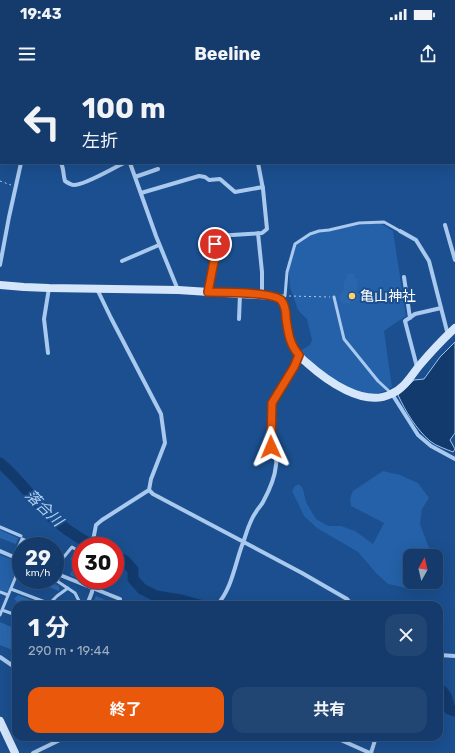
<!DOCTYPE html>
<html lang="ja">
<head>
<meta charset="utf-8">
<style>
  body { margin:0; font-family:Rubik,"Noto Sans JP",sans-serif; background:#214673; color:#f1f3f6; height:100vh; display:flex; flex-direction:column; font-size:15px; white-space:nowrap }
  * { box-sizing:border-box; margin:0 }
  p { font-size:13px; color:#9dadc1 }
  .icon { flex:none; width:22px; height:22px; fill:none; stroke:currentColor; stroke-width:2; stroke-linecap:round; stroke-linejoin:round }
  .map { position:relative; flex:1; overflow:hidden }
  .details { position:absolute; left:12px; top:521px; width:431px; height:140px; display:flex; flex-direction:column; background:#143b6b; border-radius:12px; box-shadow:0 4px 16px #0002,0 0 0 1px #33557e }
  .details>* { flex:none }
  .banner { position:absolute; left:0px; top:0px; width:455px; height:84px; box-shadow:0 4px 16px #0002,0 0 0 1px #33557e; background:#143b6b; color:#f1f3f6; overflow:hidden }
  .needle { width:26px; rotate:8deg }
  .fabs { position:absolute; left:403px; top:469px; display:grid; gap:8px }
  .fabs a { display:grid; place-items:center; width:40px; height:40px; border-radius:8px; background:#143b6b; box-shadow:0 4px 16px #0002,0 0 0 1px #33557e; font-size:20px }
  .speed { position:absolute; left:12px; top:457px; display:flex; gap:8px; font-size:20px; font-weight:700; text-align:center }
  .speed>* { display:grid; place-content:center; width:52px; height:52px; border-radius:50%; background:#143b6b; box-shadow:0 4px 16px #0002,0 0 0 1px #33557e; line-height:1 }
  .speed small { font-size:10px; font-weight:400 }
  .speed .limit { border:6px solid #d22; background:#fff; color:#111 }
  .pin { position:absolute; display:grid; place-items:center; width:34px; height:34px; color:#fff; margin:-17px; border:2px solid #fff; border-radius:50%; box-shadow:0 1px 4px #0007 }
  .me { position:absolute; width:44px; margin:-22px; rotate:359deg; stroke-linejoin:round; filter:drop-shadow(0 0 3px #0008) }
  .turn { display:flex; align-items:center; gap:14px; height:84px; padding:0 16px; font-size:18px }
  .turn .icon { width:52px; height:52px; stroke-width:2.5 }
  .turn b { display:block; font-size:28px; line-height:34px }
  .round { display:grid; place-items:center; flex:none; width:42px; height:42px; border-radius:12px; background:#214673 }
  .head { display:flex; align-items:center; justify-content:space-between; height:68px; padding:0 16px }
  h1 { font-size:24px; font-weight:700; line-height:30px }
  .primary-button { display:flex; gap:8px; margin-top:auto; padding:8px 16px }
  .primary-button a { flex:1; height:46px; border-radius:12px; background:#ea580c; color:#fff; font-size:16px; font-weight:700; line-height:46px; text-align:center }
  .primary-button a+a { background:#214673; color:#f1f3f6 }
  .status { display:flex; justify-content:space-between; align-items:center; height:28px; padding:0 20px; background:#143b6b; direction:ltr }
  .status svg { height:11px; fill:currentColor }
  header { display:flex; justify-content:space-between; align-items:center; height:52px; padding:0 16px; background:#143b6b; font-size:18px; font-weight:700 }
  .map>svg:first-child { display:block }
</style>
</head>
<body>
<div class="status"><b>19:43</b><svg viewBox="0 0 49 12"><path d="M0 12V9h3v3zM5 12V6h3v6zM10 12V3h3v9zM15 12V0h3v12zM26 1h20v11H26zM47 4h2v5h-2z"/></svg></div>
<header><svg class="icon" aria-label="menu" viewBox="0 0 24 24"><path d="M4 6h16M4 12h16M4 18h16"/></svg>Beeline<svg class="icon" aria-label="share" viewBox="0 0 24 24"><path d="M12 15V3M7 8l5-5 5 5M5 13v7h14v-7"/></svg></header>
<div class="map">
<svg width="455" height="673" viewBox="0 0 455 673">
  <rect width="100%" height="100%" fill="#1b4f8f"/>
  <path fill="#2461a8" d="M380,143L393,151L406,236L384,251L392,307C385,311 377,315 369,314C348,312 312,287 300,271L310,265L312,260L307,239L298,230L290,207L288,182L295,166L309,156L326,149Z
    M383,391L400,395L418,403L429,418L422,429L420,444L432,476H410V502H419L416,510L388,504L376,493L358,472L317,448L304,436L292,411L295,406L299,404L303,409L306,422L316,439L328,446H341L355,451L373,464L384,443L351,426L350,418L353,411Z
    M0,475L18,482L19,483L7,513L0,510Z"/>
  <path fill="#123a6d" stroke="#9cc4f0" d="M455,262V353L450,360L455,369L453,372C446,369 436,366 430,361C416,349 406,332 398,315L414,300L424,299L440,277Z"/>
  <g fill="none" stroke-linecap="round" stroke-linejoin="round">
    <path stroke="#123a6d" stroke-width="11" d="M0,383C18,398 31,417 47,433C61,447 77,457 93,466
      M115,475L125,481L133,490V499L142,509L156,516L181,520L200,525
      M439,609C447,614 448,619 449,629L455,631"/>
  </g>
  <path fill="#2a66ad" d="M347,194H355L354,199H358L356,212V213L365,215L364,221L351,220L350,224L340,222L341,220H339L340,213H342V210H344V201H346Z
    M0,450L18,458L16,464L0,458Z
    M74,474L81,477V483L76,498L70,495L75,483L70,479Z
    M32,500H45L59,506V511Z
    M18,515L31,520L30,525H18L19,523L14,519Z
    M96,516L117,525H97L93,523Z
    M0,542L16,549V568L15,571L0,565Z"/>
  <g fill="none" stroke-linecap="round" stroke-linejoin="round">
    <path stroke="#a9c9ee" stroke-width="1" stroke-dasharray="2 3" stroke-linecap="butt" d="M0,101L11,105
      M289,216L330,217"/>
    <path stroke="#a9c9ee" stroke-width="3" d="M279,216H285L287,192L295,164L310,154L319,151L329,150L359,143L384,142L400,151
      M334,217L344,259L378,301L390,312
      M0,447L21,456
      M14,477L22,459L39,466
      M55,493L59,483L72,467L81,473
      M60,495L57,501L75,513L81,525
      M11,509L53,525
      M0,512L8,515
      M49,524L57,516L68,508
      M2,530L16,535
      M0,535L21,484
      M14,586L16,581"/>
    <path stroke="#a9c9ee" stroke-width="4" d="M162,0L164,1
      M202,0L203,1
      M263,0L264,1
      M319,0V1
      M37,1V0
      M244,1L249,0
      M396,1L398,0
      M454,5H455
      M454,41L455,44
      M0,66H1
      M61,83C64,89 63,95 65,101C68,103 71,105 74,105C85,105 113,88 124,83
      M130,83L156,156L178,210
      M135,97L158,89
      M141,113L199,96L205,97L209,100L220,99L235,112L263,107
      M445,145L455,180
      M400,151L416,160L429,181L448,255
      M258,153L262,192V214
      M122,181L159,165
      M0,185L9,137L21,83
      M404,197L410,238
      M208,212L216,168L214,160L216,156L262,153L267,149L263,109L258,83
      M239,239L240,214
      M48,273L44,239L49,208
      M417,287L405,241L415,234L441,228
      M392,314L418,355L431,366L455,379
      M149,410L153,414L302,493L347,519L352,525
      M92,466L96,445L102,440L149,410L151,399L165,363L161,334L111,238L97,209
      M0,471L21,480
      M55,493L120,519
      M87,525L92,512L93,500
      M217,525C233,507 235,482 244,460C247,451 250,440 256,432C258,428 261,426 263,422C269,411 275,397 276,385C278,376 271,370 270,362L272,323L295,287L298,275
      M439,575L455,576
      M0,577L16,588
      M334,657L370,673
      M33,673L66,657
      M371,673L376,657"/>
    <path stroke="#d6e6fa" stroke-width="8" d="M0,205L24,207L49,208L178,210L273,216L281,220L284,225C288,240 286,255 294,269C297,274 302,279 307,283C326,300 364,328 391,314C404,309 411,296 419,286C430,273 442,260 455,248
      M0,641L15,673"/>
  </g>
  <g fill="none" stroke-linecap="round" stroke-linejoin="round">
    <g stroke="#983908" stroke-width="10">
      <path id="route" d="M215,164L216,171L208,212C221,212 272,212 281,220C285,225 286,232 286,238C288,251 289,264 299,275L294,287L272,323L271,367"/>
    </g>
    <use href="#route" stroke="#ea580c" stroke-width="7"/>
  </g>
  <circle fill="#ffd166" stroke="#1b4f8f" stroke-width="1.5" cx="352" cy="216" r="4"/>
  <g text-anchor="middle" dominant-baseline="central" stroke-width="4" stroke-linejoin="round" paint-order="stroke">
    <g font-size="14" fill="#fff" stroke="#1b4f8f" text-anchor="start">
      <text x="360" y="216">亀山神社</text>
    </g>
    <g font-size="15" font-style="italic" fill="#b5d3f5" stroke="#1b4f8f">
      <text transform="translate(44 428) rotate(44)">落合川</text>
    </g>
  </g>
</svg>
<div class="fabs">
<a><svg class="needle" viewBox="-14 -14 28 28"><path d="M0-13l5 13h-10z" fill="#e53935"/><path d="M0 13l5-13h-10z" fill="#9dadc1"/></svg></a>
</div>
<div class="speed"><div>29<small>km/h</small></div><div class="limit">30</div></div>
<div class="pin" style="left:215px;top:164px;background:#d93025"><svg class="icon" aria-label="arrive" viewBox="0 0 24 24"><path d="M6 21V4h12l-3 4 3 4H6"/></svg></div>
<svg class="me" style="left:271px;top:367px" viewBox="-20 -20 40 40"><path d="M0-17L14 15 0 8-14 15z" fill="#ea580c" stroke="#fff" stroke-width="4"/></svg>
<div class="banner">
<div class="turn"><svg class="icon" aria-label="left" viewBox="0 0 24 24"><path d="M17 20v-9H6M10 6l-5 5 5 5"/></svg><div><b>100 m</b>左折</div></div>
</div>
<section class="details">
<div class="head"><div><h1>1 分</h1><p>290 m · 19:44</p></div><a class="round"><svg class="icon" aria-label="close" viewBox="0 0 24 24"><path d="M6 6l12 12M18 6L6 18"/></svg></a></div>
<div class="primary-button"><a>終了</a><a>共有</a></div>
</section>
</div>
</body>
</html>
